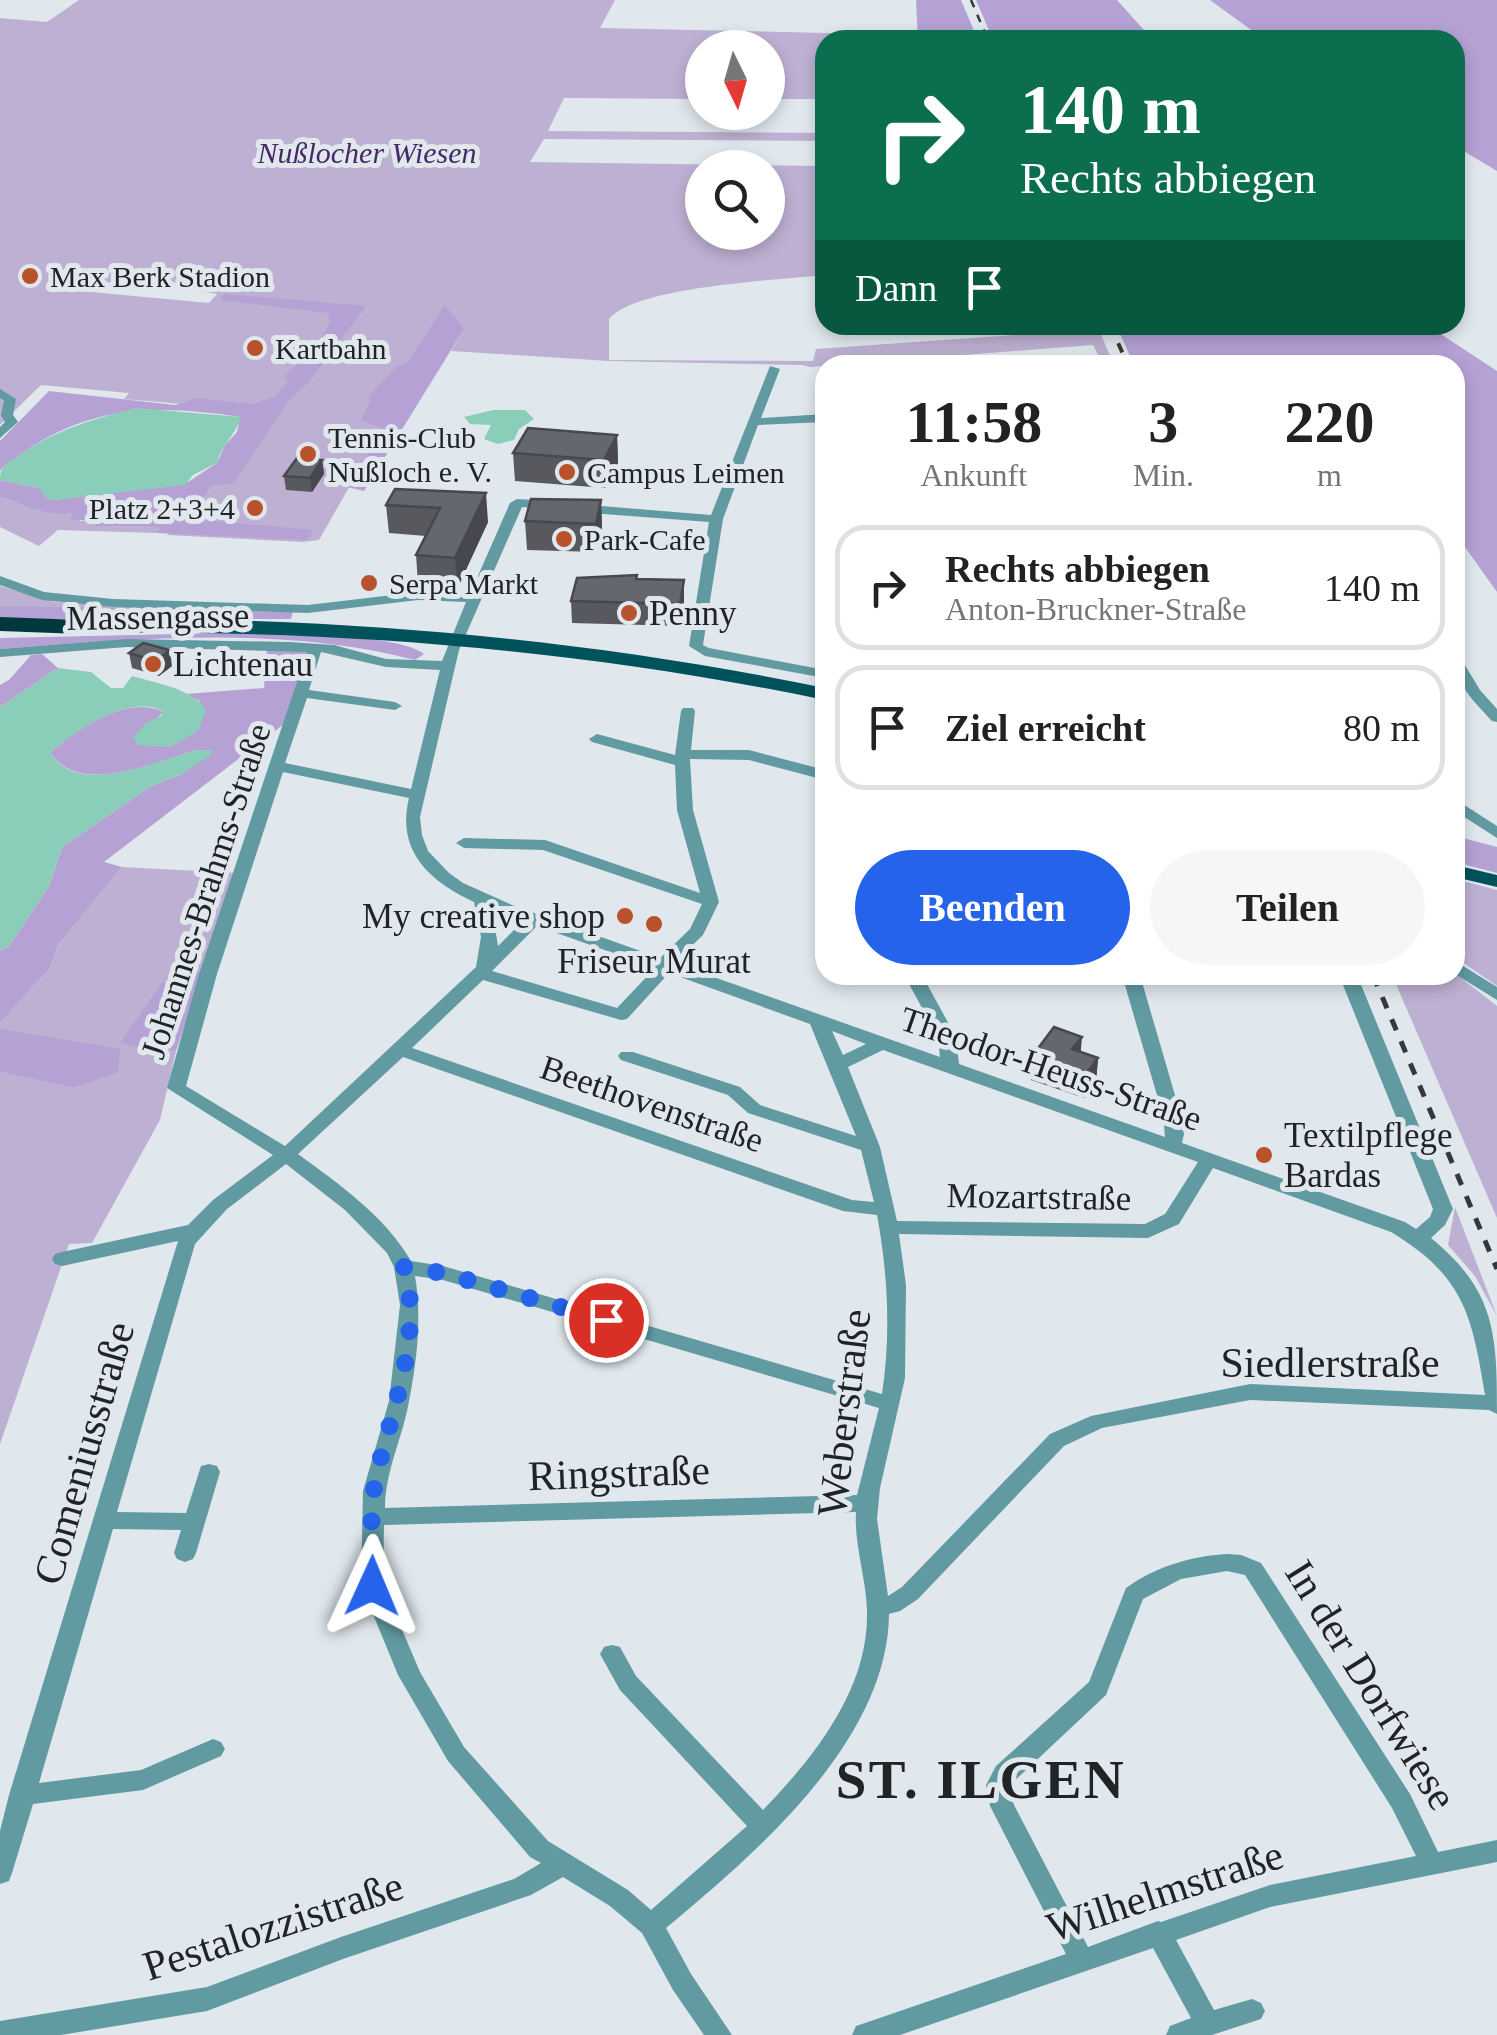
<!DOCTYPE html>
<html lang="de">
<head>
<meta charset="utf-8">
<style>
  body { margin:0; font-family:"Times New Roman",serif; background:#f6f6f6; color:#222; height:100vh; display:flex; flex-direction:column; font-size:38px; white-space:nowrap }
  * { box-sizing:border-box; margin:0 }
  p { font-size:32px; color:#767676 }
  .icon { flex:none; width:55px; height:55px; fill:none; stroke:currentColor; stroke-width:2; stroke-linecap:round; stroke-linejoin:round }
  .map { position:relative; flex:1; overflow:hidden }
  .details { position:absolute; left:815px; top:355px; width:650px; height:630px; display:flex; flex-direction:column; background:#fff; border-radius:30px; box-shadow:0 5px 15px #0003 }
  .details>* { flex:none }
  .hud { position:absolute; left:815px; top:30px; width:650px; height:305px; border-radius:30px; box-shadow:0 5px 15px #0003; background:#0b6e4f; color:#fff; overflow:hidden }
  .needle { width:65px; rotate:175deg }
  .controls { position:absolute; left:685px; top:30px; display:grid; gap:20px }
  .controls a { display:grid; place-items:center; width:100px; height:100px; border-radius:50%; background:#fff; box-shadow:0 5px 15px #0003; font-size:50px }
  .pin { position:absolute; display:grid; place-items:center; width:85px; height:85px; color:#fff; margin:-42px; border:5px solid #fff; border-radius:50%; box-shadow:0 2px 10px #0007 }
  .me { position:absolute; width:110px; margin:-55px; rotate:1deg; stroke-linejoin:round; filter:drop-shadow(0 0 8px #0008) }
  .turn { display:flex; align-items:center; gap:35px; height:210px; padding:0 40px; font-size:45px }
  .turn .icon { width:130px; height:130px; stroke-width:2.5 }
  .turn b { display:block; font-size:70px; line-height:85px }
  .then { display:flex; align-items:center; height:95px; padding:0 40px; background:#0003; gap:20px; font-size:38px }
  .eta { display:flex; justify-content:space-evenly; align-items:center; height:170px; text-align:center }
  .eta b { font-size:60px; font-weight:600; line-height:70px }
  .button { display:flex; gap:20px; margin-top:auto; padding:20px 40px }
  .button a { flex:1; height:115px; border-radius:60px; background:#2563eb; color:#fff; font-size:40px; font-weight:600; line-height:115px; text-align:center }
  .button a+a { background:#f6f6f6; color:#222 }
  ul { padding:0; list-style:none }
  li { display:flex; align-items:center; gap:30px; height:125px; margin:0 20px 15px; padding:0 20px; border:5px solid #e0e0e0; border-radius:30px }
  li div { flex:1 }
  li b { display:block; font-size:38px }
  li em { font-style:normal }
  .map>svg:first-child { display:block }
</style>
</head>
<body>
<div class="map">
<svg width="1497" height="2035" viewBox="0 0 1497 2035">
  <rect width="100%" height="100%" fill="#e0e8ee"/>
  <path fill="#beb0d2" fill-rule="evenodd" d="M79,0H615L600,28L918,35V40H825V99H768V48H702V99L564,98L548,131L825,133V141L544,139L530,162L825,166V275C779,280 636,286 609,319V360L813,361L816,349L1083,330L1082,325H1097L1114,365H1103L1093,345L810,367L802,365L609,361L451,351L464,329L383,428L319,540L302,542L167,535L278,412L124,399L129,393L41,385L0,425V18L47,22ZM702,168H768V232H702ZM60,280L180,287L217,294L209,303L59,289Z
    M0,497C27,506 48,515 76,513L80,521L88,520L96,526L162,527L157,533L58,530L39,546L0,527Z
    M0,586L55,602L257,611L18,608L0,606Z
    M122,867L237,873L203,971L181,983L122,1041L143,1049L176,1051L160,1120L92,1243L69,1244L0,1444V1072L73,1088L88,1082L0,1029V1023L50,968L58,945Z
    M1455,879L1497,890V986L1455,957Z
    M1455,973L1497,1006V1218L1392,975Z
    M1455,1207L1497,1316L1475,1276L1448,1245Z"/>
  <path fill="#b5a1d4" d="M916,0H961L978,40H918Z
    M976,0H1117L1153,40H993Z
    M1210,0H1497V171L1455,146V40H1265Z
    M224,294L366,306L309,382L288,402L234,483L211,486L189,519L314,530L307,540L157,533L161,527L96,526L88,520H73L70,517L74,513C48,517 25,505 0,497V480L39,488L54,500L188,482L217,463L225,445L237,432L240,417C159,405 94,404 24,452C15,459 7,461 0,471V441L49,391L175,405L197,398L251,404L275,397L288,381L284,376L299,363L296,357C317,341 316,350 330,322L328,313L220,300Z
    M445,305L464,329L364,491L347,487L383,429L361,419L370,403L369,396L397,366L407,363Z
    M1116,325H1427L1497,371V592L1455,533V365H1134Z
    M0,606L293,612L291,619H0Z
    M263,632C298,635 402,635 424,654L415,660C280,625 138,639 0,649V638Z
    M267,649L308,650L288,721L104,862L122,867L58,945L50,968L0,1023V951L9,946L49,886L62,847L151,786L182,774L212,751L198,750C155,761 81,798 50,753C77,729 126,694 164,712L134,737L138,745L170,746L200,701L185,694L264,688Z
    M42,654L58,668L0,707V685L9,680L31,655Z
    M1455,836L1497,847V873L1455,862Z
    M188,971H203L176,1051L143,1049L121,1042L162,982L181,983Z
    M0,1029L120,1049L118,1072L73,1088L0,1072Z"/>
  <path fill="#8aceb9" d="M136,408L241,417C236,435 221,445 217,463L193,475L185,485L54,500L46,498L39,488L0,480C0,462 12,461 24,452C60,428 94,419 136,408Z
    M493,410H525L534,419L519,429L514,440L498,444L484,439L491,425L470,424L464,417Z
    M58,668L91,672L111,688H123L132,676C155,683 191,688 206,709L198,731L170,747L138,745L133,738L146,723L161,716L163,711C127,694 76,730 50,753C79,799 156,760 198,750H212L211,755L182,774L151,786L62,847L49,886L9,946L0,951V707Z"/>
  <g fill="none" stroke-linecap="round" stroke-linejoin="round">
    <path fill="#619aa1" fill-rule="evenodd" d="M770,366L780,369L761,418L825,414V422L758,425L723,519L703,645L709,648L825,670V678L705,656L689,646L709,522L577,512L570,508L577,504L711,515Z
      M0,389L16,399L13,415L18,422L0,438V427L5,422L1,415L4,400L0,398Z
      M517,499L551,501L558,505L551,509L522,507L459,650L420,817L422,835L428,851L449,873L463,883L512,905L660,958L690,929L702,904L543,850L464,848L456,843L464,838L545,840L700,893L677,810L675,765L592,742L589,739L597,734L675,755L681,711L683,708H693L695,711L691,750H749L825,770V780L749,760L690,759L693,810L719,902L703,935L674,963L940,1057L938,1037L904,975H922L956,1037L959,1064L1165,1137L1163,1116L1122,975H1140L1181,1116L1184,1134L1182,1143L1405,1222L1416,1229L1430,1217L1433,1209L1339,975H1357L1453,1209L1445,1225L1431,1238C1496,1291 1497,1335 1497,1414L1489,1410L1250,1400L1102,1428L1064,1446L918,1599L900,1611L889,1614C888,1741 755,1854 666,1928L691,1974L732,2035H704L673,1990L642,1933L610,1906L563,1877L531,1895L343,1959L207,2011L61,2035H0V2021L207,1987L341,1937L514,1879L541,1863L530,1857L448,1761L398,1675L361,1585L363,1491L389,1401L400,1305L394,1267L387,1253L345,1210L286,1164L227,1209L195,1244L117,1512L186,1513L201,1466L209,1464L217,1466L220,1472L196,1553L193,1559L185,1562L177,1559L174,1553L181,1530L113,1529L39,1783L141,1770L213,1739L221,1742L225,1749L221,1756L143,1790L33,1804L12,1873L9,1881L0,1884V1831L9,1795L178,1241L62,1266L55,1264L52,1259L55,1254L62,1252L188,1225L213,1200L273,1155L167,1088L199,974L307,652L127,647L0,657V649L127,639L289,642L334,645L386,659L442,661L466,602L418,600L308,613L113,607L42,600L0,585V576L44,592L113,599L308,605L418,592L470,594L510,503ZM321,652L386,667L440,670L411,789L285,763L307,698L395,710L402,706L395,702L309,690ZM283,772L409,798C396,851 429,881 474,902L481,937L476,967L285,1146L186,1086L217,974ZM492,909L523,921L498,946ZM537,926L655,968L617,1008L492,971ZM669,973L810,1024L856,1136L760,1105L740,1087L633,1052H621L618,1056L621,1060L728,1095L748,1113L861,1150L874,1202L852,1200L412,1048L483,980L621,1020L627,1019ZM832,1031L866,1044L843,1055ZM883,1050L1198,1162L1165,1214L1145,1224L897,1221L880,1147L848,1067ZM403,1057L843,1211L877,1215C888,1274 891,1335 882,1394L443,1266L411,1261C385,1216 339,1184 298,1154ZM1213,1168L1391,1232C1464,1276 1472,1315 1485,1395L1250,1384L1091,1416L1050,1434L902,1587L888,1596L877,1519L880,1488L905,1378L906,1285L899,1234L1148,1238L1179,1224ZM415,1276L443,1280L879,1408L857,1495L385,1508C385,1471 403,1437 409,1401C417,1361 422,1316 415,1276ZM856,1512C854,1545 866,1577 867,1611C869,1689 814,1757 763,1810L636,1676L620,1647L612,1645L604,1647L600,1654L620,1690L747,1826L651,1910L628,1890L548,1841L464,1747L420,1672L383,1585L384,1525Z
      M1455,656L1460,657L1480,690L1497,709V722L1492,721C1473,700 1455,685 1455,656Z
      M1455,799L1497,826V838L1455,811Z
      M1455,961L1497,987V1000L1455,974Z
      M1227,1554L1241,1555L1261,1563L1410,1794L1438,1852L1497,1840V1862L1270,1907L1176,1940L1214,2010L1252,1999L1261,2003L1265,2011L1261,2019L1212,2035H1166L1170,2026L1191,2018L1153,1948L900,2035H852L856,2026L865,2023L1066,1954L990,1806L986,1785L996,1766L1089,1682L1126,1588C1155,1567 1191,1556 1227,1554ZM1227,1571L1245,1575L1392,1808L1416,1856L1270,1885L1161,1922L1158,1921L1088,1947L1014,1805L1010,1785L1106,1695L1143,1599L1181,1579Z"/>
    <path fill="#00535a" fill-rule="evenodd" d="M255,621C448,628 636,649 825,688V700C570,647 323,629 63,633L54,628L63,623Z
      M1455,865L1497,875V887L1455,877Z"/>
    <path fill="#00383d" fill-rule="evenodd" d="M0,617L81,620L92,627L81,634L0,631Z"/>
    <path stroke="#35393b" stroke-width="2.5" stroke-dasharray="8 8" stroke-linecap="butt" d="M971,0L988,40"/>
    <path stroke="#35393b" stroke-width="4" stroke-dasharray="10 10" stroke-linecap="butt" d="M1110,325L1128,365"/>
    <path stroke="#35393b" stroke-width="5" stroke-dasharray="12 12" stroke-linecap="butt" d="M1373,975L1497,1269"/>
  </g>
  <path fill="#57595f" d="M617,435L618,463L605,488L515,481L513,453Z
    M322,460L324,474L312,492L286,490L284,476Z
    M395,489L488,522L458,587L418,584L416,555L426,536L389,533L386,505Z
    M601,500L602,528L597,552L527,550L525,521Z
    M637,579L684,580V602L681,626L572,623L571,601Z
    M129,653L172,666L159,676L132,668Z
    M1081,1052L1098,1058L1096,1083L1084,1098L1031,1080L1033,1055Z"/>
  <path fill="#47484d" d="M617,435L618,463L605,488L604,460Z
    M322,460L324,474L312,492L310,478Z
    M486,493L488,522L458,587L455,558Z
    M601,500L602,528L597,552L596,524Z
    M684,580V602L681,626L680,604Z
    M170,650L172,666L159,676L156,661Z
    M1082,1037L1080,1062L1072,1049Z
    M1098,1058L1096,1083L1084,1098L1087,1073Z"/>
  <path fill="#65676e" stroke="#47484d" stroke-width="2.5" d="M528,428L617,435L604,460L513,453Z
    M297,458L322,460L310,478L284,476Z
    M395,489L486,493L455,558L416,555L440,508L386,505Z
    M531,499L601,500L596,524L525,521Z
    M637,575L636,579L684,580L680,604L571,601L577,578Z
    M143,643L170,650L156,661L129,653Z
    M1054,1027L1082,1037L1072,1049L1098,1058L1087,1073L1033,1055Z"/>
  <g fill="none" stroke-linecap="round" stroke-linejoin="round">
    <path stroke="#2563eb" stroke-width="18" stroke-dasharray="0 32.4" d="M372,1586C372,1550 369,1512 376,1478C391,1410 424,1336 404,1267L443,1273L606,1320"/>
  </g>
  <g fill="#b9522a" stroke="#e0e8ee" stroke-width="4">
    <circle cx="30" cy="276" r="10"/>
    <circle cx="255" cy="348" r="10"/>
    <circle cx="308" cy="454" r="10"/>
    <circle cx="567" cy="472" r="10"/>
    <circle cx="255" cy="508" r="10"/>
    <circle cx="564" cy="539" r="10"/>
    <circle cx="369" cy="583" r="10"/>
    <circle cx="629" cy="613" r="10"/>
    <circle cx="153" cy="664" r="10"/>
    <circle cx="625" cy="916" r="10"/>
    <circle cx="654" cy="924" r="10"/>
    <circle cx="1264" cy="1155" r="10"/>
  </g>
  <g text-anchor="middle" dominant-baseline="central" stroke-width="10" stroke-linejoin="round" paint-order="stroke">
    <g font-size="30" font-style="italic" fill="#452865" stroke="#e0e8ee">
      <text x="367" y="152">Nußlocher Wiesen</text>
    </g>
    <g font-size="30" fill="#212426" stroke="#e0e8ee" text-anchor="start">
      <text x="50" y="276">Max Berk Stadion</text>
      <text x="275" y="348">Kartbahn</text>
      <text x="328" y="437">Tennis-Club<tspan x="328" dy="34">Nußloch e. V.</tspan></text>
      <text x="587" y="472">Campus Leimen</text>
      <text x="235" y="508" text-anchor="end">Platz 2+3+4</text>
      <text x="584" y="539">Park-Cafe</text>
      <text x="389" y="583">Serpa Markt</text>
    </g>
    <g font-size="35" fill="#212426" stroke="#e0e8ee" text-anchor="start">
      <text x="649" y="613">Penny</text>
      <text x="173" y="664">Lichtenau</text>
      <text x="605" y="916" text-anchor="end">My creative shop</text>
      <text x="654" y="961" text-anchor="middle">Friseur Murat</text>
      <text x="1284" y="1135">Textilpflege<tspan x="1284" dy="40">Bardas</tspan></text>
    </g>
    <g font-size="35" fill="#212426" stroke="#e0e8ee">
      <text transform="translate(158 617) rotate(-1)">Massengasse</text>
      <text transform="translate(206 891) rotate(-72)">Johannes-Brahms-Straße</text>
      <text transform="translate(1051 1069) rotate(19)">Theodor-Heuss-Straße</text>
      <text transform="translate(652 1104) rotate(19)">Beethovenstraße</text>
      <text transform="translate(1039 1197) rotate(1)">Mozartstraße</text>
    </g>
    <g font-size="42" fill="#212426" stroke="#e0e8ee">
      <text x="1330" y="1363">Siedlerstraße</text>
      <text transform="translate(844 1413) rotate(-83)">Weberstraße</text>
      <text transform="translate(84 1453) rotate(-74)">Comeniusstraße</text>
      <text transform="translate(619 1473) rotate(-2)">Ringstraße</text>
      <text transform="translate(1371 1685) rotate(58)">In der Dorfwiese</text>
      <text transform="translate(1165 1891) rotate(-18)">Wilhelmstraße</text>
      <text transform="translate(273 1926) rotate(-18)">Pestalozzistraße</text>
    </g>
    <g font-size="55" font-weight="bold" letter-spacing="2.5" fill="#212426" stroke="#e0e8ee">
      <text x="981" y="1779">ST. ILGEN</text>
    </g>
  </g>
</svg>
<div class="controls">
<a><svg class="needle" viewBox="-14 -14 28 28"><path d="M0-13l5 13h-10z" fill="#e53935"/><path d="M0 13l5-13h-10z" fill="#767676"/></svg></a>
<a><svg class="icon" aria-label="search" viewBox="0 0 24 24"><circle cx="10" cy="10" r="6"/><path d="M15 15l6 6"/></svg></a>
</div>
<div class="pin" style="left:606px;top:1320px;background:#d93025"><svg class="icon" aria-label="arrive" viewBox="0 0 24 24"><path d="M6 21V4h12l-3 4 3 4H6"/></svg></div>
<svg class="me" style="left:372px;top:1586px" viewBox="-20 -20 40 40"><path d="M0-17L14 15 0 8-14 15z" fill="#2563eb" stroke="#fff" stroke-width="4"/></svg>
<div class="hud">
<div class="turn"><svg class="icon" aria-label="right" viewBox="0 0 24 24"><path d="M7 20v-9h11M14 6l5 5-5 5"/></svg><div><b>140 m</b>Rechts abbiegen</div></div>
<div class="then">Dann<svg class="icon" aria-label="arrive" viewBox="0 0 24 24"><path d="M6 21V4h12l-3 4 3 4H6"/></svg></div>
</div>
<section class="details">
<div class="eta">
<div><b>11:58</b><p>Ankunft</p></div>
<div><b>3</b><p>Min.</p></div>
<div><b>220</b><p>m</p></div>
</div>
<ul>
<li><svg class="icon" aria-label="right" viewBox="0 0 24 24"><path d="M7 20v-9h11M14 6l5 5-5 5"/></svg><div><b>Rechts abbiegen</b><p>Anton-Bruckner-Straße</p></div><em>140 m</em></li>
<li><svg class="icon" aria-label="arrive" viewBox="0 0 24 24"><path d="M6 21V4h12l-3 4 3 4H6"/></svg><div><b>Ziel erreicht</b></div><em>80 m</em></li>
</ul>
<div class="button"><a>Beenden</a><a>Teilen</a></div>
</section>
</div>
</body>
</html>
